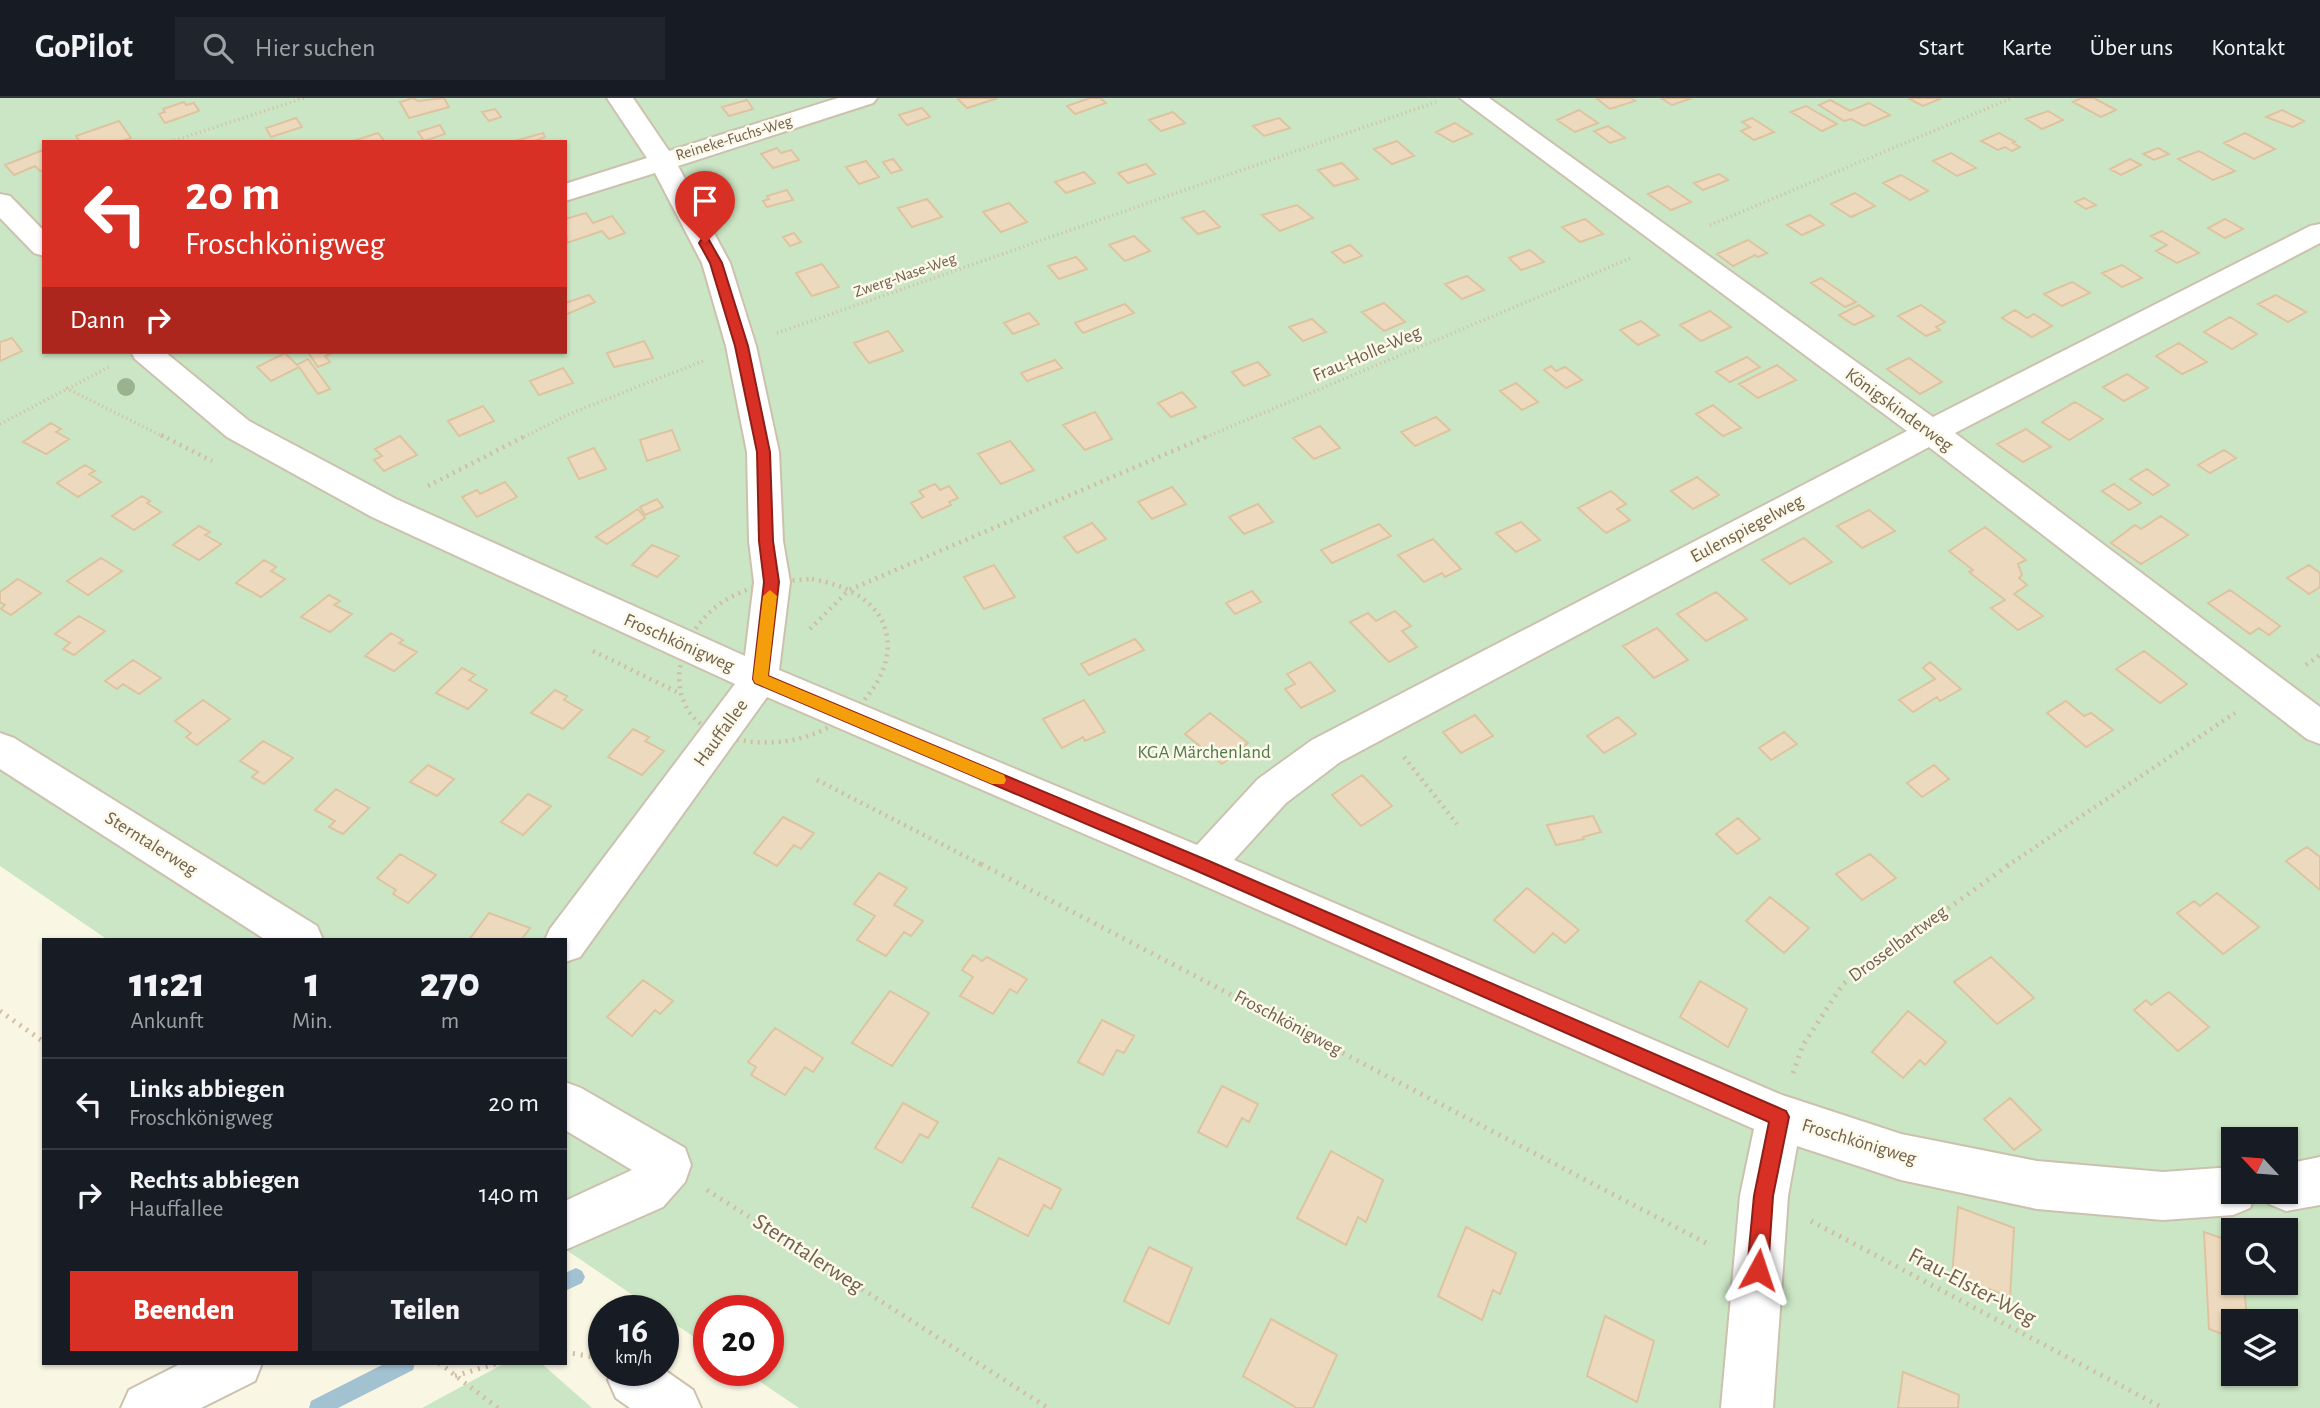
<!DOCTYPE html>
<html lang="de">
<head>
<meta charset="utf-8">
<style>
  body { margin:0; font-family:"Alegreya Sans",sans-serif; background:#20242c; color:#f1f3f6; height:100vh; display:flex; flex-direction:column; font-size:26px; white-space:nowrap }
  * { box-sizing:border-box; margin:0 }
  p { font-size:23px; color:#9ea1a6 }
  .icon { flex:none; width:38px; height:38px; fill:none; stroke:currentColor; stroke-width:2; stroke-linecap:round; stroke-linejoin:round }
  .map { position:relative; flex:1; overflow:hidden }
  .panel { position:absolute; left:42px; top:840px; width:525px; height:427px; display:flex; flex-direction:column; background:#171b24; border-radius:0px; box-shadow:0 2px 5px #0004 }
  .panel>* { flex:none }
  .top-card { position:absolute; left:42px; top:42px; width:525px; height:214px; border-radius:0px; box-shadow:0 2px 5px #0004; background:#d93025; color:#fff; overflow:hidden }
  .needle { width:46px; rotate:296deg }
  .controls { position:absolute; left:2221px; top:1029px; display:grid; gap:14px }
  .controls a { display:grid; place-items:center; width:77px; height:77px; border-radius:0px; background:#171b24; box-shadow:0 2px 5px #0004; font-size:35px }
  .speed { position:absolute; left:588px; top:1197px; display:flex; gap:14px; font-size:35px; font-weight:700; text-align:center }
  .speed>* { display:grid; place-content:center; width:91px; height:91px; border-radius:50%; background:#171b24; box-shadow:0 2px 5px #0004; line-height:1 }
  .speed small { font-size:18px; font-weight:400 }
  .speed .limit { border:10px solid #d22; background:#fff; color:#111 }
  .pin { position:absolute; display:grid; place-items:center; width:60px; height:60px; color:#fff; margin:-72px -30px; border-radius:50% 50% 50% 0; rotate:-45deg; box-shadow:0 0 7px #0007 }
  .pin .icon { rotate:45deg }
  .me { position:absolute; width:77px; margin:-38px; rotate:5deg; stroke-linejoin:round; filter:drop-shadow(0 0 5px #0008) }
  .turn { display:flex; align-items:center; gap:24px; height:147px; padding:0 28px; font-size:32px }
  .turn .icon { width:91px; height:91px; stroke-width:2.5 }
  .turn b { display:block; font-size:49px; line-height:60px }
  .then { display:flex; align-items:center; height:66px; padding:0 28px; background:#0003; gap:14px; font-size:26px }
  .eta { display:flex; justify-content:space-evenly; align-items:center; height:119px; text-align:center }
  .eta b { font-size:42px; font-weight:800; line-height:49px }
  .action { display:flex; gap:14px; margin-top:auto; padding:14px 28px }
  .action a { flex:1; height:80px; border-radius:0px; background:#d93025; color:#fff; font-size:28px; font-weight:800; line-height:80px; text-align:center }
  .action a+a { background:#20242c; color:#f1f3f6 }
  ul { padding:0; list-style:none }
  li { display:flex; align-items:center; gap:21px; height:91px; padding:0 28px; border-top:2px solid #363941 }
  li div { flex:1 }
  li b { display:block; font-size:26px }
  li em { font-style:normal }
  header { display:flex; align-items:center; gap:42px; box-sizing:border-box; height:98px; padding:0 35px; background:#171b24; border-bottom:2px solid #363941 }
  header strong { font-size:33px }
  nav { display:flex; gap:38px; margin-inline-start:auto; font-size:24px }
  .search { width:490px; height:63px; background:#20242c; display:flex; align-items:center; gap:18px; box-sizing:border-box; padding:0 24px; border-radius:0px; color:#9ea1a6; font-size:26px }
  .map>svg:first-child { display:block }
</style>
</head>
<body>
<header>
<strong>GoPilot</strong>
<div class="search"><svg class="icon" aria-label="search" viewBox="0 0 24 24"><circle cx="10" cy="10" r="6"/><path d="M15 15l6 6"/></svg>Hier suchen</div>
<nav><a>Start</a><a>Karte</a><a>Über uns</a><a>Kontakt</a></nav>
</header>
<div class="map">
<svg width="2320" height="1310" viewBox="0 0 2320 1310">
  <rect width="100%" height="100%" fill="#faf6e4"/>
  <path fill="#cbe6c4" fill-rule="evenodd" d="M0,0H2320V1310H799L743,1272H768V1213H709V1249L663,1218V1213H656L565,1151V842H108L0,768ZM44,44H565V254H44ZM2233,1041H2286V1094H2233ZM2233,1132H2286V1185H2233ZM2233,1223H2286V1276H2233Z
    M505,1265H541L592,1310H422Z"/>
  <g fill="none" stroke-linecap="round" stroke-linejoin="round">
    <path fill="#a2c2d2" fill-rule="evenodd" d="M576,1170L582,1173L585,1179L582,1185L565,1193V1175Z
      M386,1265H415L413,1272L338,1310H309L311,1303Z"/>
  </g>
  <path fill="#eddabe" stroke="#dec3a0" stroke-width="2" d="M413,0L418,3L444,0L449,9L409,20L400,4Z
    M960,0H998L967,10L958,1Z
    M1090,0H1100L1106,5L1075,16L1067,8Z
    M1596,0H1631L1635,3L1610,11Z
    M1661,0H1692L1672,7Z
    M1908,0H1938L1940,1L1923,8Z
    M2081,0H2094L2116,12L2101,19L2073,4Z
    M747,2L753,11L729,18L722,9Z
    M1830,2L1850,13L1869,5L1890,17L1864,28L1851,21L1844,23L1819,7Z
    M184,4L186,7L194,5L199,13L165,25L159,16L165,14L163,11Z
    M1806,8L1837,26L1822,33L1791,14Z
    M922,10L930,19L907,27L899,17Z
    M495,11L501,19L489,23L482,14Z
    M1579,12L1598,25L1575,34L1557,22Z
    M2282,12L2304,23L2293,29L2266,19Z
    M2048,13L2063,22L2042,31L2026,21Z
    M1173,14L1185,25L1161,33L1149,22Z
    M296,20L302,29L271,39L266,30Z
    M1279,20L1290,30L1264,38L1253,28Z
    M1752,20L1774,34L1754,42L1741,33L1750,29L1742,24Z
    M119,23L131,40L120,44H80L76,38Z
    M1455,25L1472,36L1453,44L1436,34Z
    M440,27L445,36L424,43L418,34Z
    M1608,28L1625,40L1610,45L1594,33Z
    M378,35L385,44H350Z
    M543,35L545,39L532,44L515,43Z
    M1999,35L2015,44L2013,45L2020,49L2012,53L2005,49L1998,52L1981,43Z
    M2245,35L2275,51L2254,61L2224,45Z
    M1397,43L1414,58L1392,66L1374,51Z
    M777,50L781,55L791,52L799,62L773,70L761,56Z
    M2158,50L2169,56L2154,62L2143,56Z
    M43,52L44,72L40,73L35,68L14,77L5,67Z
    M2199,53L2235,73L2213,82L2178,61Z
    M1951,55L1976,70L1957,78L1933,63Z
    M893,61L902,72L891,75L883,64Z
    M2130,61L2141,67L2121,77L2110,71Z
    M866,63L879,79L859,86L846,69Z
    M1342,65L1358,81L1334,88L1318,72Z
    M1146,66L1155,76L1128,85L1118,75Z
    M1084,74L1095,85L1066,95L1055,84Z
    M1719,76L1728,82L1703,92L1694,85Z
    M1901,77L1928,93L1910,102L1883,85Z
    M1668,88L1691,104L1671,112L1648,96Z
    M787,92L793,102L767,109L763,103L769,101L767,98Z
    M1855,95L1875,108L1851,119L1831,106Z
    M2084,100L2096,107L2086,111L2075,104Z
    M927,101L942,119L912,129L898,110Z
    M1009,105L1027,124L1001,134L983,114Z
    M1297,107L1313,120L1280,133L1262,117Z
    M1204,113L1220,129L1198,136L1182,120Z
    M586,115L593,125L612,118L625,135L609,141L602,133L567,145L565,121Z
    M1810,117L1824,127L1802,137L1787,127Z
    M1585,121L1603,136L1580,144L1562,129Z
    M2225,121L2243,131L2225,140L2208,130Z
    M2162,133L2199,155L2177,165L2156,153L2167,147L2151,138Z
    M794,135L801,144L790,148L783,139Z
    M1134,138L1150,153L1125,163L1109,147Z
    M1748,142L1767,155L1758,159L1755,157L1733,168L1717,156Z
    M1350,147L1362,158L1344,165L1332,154Z
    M1530,152L1544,164L1521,172L1509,160Z
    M1076,159L1087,171L1059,181L1048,168Z
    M822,166L839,189L812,198L796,175Z
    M2122,167L2142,180L2122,189L2102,175Z
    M1467,178L1484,192L1462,201L1445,186Z
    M1821,180L1856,204L1845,209L1811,185Z
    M2072,184L2090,195L2062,208L2044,196Z
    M589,197L595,204L565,217V205Z
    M2276,197L2306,214L2288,224L2258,206Z
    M1384,205L1405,224L1384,233L1362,214Z
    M1125,206L1134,215L1083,235L1075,225Z
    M1859,207L1874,218L1854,227L1839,217Z
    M1921,207L1945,224L1936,229L1940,232L1926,238L1898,218Z
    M2015,212L2027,220L2034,216L2052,228L2032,239L2002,220Z
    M1710,213L1731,229L1701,243L1680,227Z
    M1029,215L1039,226L1013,236L1004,225Z
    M2230,219L2257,236L2232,251L2204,234Z
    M1312,221L1326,234L1303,243L1289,229Z
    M1641,223L1659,237L1638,247L1620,232Z
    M888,233L903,253L869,265L854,245Z
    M12,240L22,253L0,263V244Z
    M644,243L653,260L614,269L607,255Z
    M2179,245L2207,264L2182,276L2156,258Z
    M308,254H336L325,258L330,264L318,269Z
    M285,255L297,267L308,261L330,291L318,296L299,269L271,283L257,269Z
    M1747,259L1760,269L1730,284L1716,274Z
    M1909,260L1942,284L1920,296L1887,271Z
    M1055,262L1062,270L1027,283L1021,275Z
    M1258,264L1270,277L1244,288L1232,274Z
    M1777,267L1796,282L1758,300L1739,286Z
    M1551,268L1556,273L1565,269L1582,282L1566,290L1544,272Z
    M563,270L573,285L539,297L530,283Z
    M2127,276L2148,290L2124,303L2103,289Z
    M1516,285L1538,304L1522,312L1500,293Z
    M1182,294L1196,309L1171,319L1158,305Z
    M2075,304L2103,321L2069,342L2042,324Z
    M1713,307L1741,330L1723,338L1696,316Z
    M483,308L494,323L459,338L448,323Z
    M1095,314L1112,341L1085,352L1063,327Z
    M1436,319L1450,332L1415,348L1401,334Z
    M51,325L61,331L56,334L69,341L46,356L23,344Z
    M1320,328L1340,350L1314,361L1293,340Z
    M2026,331L2051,349L2023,364L1997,346Z
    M672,332L680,352L647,363L640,342Z
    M400,338L417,357L384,373L374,362L382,358L375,351Z
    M1010,343L1034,372L1001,386L978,356Z
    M594,350L606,371L579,381L568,360Z
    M2224,352L2236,360L2210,375L2198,367Z
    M85,367L95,373L89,376L101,384L78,399L57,385Z
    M2147,371L2169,387L2153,397L2130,381Z
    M1697,379L1719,397L1693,411L1671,393Z
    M505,384L517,399L477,419L462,399L477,392L480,396Z
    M935,386L940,392L949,388L958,400L949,404L951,407L922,420L911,405L924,399L919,393Z
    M2114,386L2141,405L2129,412L2102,393Z
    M1172,389L1186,406L1152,421L1138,404Z
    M1611,393L1626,406L1617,411L1630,422L1606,435L1578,410Z
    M142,398L150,403L147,405L161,414L134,432L112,418Z
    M657,401L663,409L645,417L640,409Z
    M1258,406L1273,424L1244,436L1229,419Z
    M638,411L645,420L607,446L596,439Z
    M1869,412L1895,433L1862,450L1837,428Z
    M2161,418L2188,437L2141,466L2111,445L2135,427L2141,431Z
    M1521,424L1540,442L1516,454L1496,435Z
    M1092,425L1106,441L1077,455L1064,439Z
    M1379,426L1391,438L1332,465L1321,452Z
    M199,428L210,434L205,437L221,446L199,462L173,447Z
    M1985,429L2026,462L2018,466L2022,477L2019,480L2027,487L2014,496L2043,518L2018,532L1991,510L2005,502L1969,474L1973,472L1949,453Z
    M1804,440L1832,464L1790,486L1762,462Z
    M1433,441L1461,471L1445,479L1442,475L1424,484L1398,457Z
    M652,447L679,458L657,479L632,467Z
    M101,460L122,473L88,497L67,483Z
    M264,462L276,469L271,473L285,481L261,499L236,485Z
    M994,467L1015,499L984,511L964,479Z
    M2309,467L2320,475V489L2309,496L2287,480Z
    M18,481L41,495L11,517L1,511L5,507L0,504V494Z
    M2230,492L2280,528L2269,537L2259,530L2250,536L2208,505Z
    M1252,493L1261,504L1235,516L1226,505Z
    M1716,494L1747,521L1706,543L1677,516Z
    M329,497L340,503L334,507L352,516L330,534L301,519Z
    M1395,513L1411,528L1402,533L1417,549L1389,564L1350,524L1368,515L1376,523Z
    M79,518L105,533L74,557L63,551L70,545L55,536Z
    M1657,530L1688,562L1654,580L1623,548Z
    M391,535L403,542L399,545L417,554L394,573L365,558Z
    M1135,541L1144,552L1089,577L1081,566Z
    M2144,553L2187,586L2160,605L2116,571Z
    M133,562L161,580L139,596L123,586L117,591L105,583Z
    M1310,564L1335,593L1301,610L1285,591L1295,586L1287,576Z
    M1930,564L1961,591L1940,603L1937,599L1913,614L1899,602L1935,581L1923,570Z
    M462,570L475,577L469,582L487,592L468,611L436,595Z
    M555,592L567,598L564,602L582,612L563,631L531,615Z
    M203,602L230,621L197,647L186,639L191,635L175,623Z
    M1084,602L1105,634L1085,643L1083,639L1062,650L1043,621Z
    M2066,603L2084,618L2091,615L2113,632L2086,649L2047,615Z
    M1210,615L1248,645L1222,666L1185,636Z
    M1475,617L1493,638L1461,655L1443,634Z
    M1618,619L1636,636L1604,655L1587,638Z
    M633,631L649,639L645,643L664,653L642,677L608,659Z
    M1784,634L1797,646L1771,662L1759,650Z
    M263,643L293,660L264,686L252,679L258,674L240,663Z
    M428,667L454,681L437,698L410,684Z
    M1934,667L1949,681L1922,699L1907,685Z
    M1362,677L1392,708L1361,728L1332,697Z
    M336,691L369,710L343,736L329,729L335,723L315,712Z
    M528,696L551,708L523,737L501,724Z
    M1593,718L1601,734L1583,739L1584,741L1556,747L1547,727Z
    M783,719L814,735L801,751L794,747L777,768L754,755Z
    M1738,720L1760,741L1737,756L1716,736Z
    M2307,749L2320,759V792L2286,763Z
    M400,756L436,777L408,805L393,796L396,792L377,780Z
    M1870,756L1896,780L1862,802L1836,776Z
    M879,775L907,790L894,807L923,823L911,838L904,834L886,858L857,842L875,818L854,806Z
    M1527,790L1579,832L1565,845L1553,835L1534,855L1494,822Z
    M2217,795L2259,829L2223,856L2177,815L2194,803L2200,808Z
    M1770,799L1809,830L1784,855L1746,823Z
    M489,815L530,830L521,842H469Z
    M973,857L982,863L987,859L1027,881L1017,895L1010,891L993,916L960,898L973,879L962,872Z
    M1991,859L2034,900L1997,926L1954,884Z
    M643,882L673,903L660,916L655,912L632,938L607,919Z
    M1700,883L1747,911L1728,949L1680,919Z
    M890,893L929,915L892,968L852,945Z
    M2169,894L2209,929L2178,953L2134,912L2146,902L2151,907Z
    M1908,913L1946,944L1925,967L1920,962L1903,980L1872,954Z
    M1102,922L1134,938L1124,955L1117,952L1103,977L1078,964Z
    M775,930L823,960L813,974L805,969L785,997L751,977L756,969L748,964Z
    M1222,988L1258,1006L1249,1024L1242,1020L1227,1049L1198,1034Z
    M2010,1000L2041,1032L2014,1052L1984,1021Z
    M903,1005L938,1024L928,1040L920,1036L902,1065L875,1050Z
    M1331,1053L1383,1082L1366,1124L1358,1119L1346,1147L1297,1120Z
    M999,1060L1061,1091L1051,1111L1044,1107L1028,1138L972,1109Z
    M1958,1109L2014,1130L2010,1199L1952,1177Z
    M1466,1129L1516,1155L1500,1196L1493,1192L1482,1222L1438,1198Z
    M2204,1134L2233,1144V1185H2244L2247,1223H2233V1240L2209,1231Z
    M1149,1149L1192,1170L1169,1226L1124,1203Z
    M1605,1218L1654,1243L1637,1304L1587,1278Z
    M1271,1221L1337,1257L1313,1310H1297L1243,1278Z
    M1903,1274L1959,1297L1958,1310H1898Z"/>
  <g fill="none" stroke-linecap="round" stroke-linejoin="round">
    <g stroke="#ccc1af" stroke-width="4">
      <path id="minor" d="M607,0H633L669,53L838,0H877L873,5L678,68L730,165L756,248L779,354L783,443L790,484L779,572L1197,747L1258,681L1312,642L1907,333L1460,0H1489L1933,319L2310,128L2320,126V145L1955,335L2320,609V646L2307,641L1929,349L1340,664L1286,705L1234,762L1782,997L1901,1036L2037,1063L2163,1074L2233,1069V1094H2256L2250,1110L2233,1117L2163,1122L2037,1111L1901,1082L1797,1048L1788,1098L1773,1310H1721L1740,1098L1754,1031L1189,781L767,599L580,859L565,864V842H545L550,831L735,586L372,419L227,339L135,261L131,254H165L249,323L396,401L745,558L754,484L749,443L747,354L726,248L702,165L655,75L565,103V86L647,60Z
        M0,96L10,98L44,133V158L34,155L0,120Z
        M0,635L14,640L317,828L323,842H266L0,671Z
        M565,984L581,990L685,1050L691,1067L685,1084L663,1109L565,1152V1103L632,1072L565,1032Z
        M2320,1059V1107L2286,1113L2269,1106L2264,1094H2286V1066Z
        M182,1265H262L255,1283L201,1310H121L129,1292Z
        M663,1271L693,1292L701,1310H630L616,1300L608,1282L613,1272Z"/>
    </g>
    <path stroke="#d1bda2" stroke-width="3.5" stroke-dasharray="1 3.5" stroke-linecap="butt" d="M170,44L304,0
      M1710,127L2012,0
      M777,235L1436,4
      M66,290L164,339
      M0,326L111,268
      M524,339L569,316L703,263
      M1206,339L1631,160"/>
    <path stroke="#d1bda2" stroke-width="4.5" stroke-dasharray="2 5" stroke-linecap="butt" d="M161,337L212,363
      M428,388L527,337
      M812,481C963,508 863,674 730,640C660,622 669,546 717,508C744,487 779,483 812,481Z
      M810,531L849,492L1210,337
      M593,553L681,596
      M2306,567L2320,557
      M1404,659L1457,726
      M817,682L984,768
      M2007,768L2235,615"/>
    <path stroke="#d1bda2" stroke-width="5" stroke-dasharray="2 6" stroke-linecap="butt" d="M981,766L1710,1147
      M0,913L44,944
      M1793,975L1803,947L1843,886L2010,766
      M707,1092L1048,1310
      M1811,1123L2163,1310
      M565,1254L593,1259
      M439,1265L498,1310
      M455,1278L498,1265"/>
    <use href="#minor" fill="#fff" fill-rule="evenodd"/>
  </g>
  <circle fill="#9bb28e" cx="126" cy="289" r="9"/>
  <path fill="#d93025" stroke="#8d1f18" stroke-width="2" d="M701,142H709L722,165L748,248L770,354L773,443L779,484L768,578L1209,763L1786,1013L1789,1019L1773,1098L1768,1172L1765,1179L1758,1182L1750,1179L1747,1172L1754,1098L1769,1024L1197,773L755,585L753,581L764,484L759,443L757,354L735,248L710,165L699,145Z"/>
  <path fill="#f59e0b" d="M770,492L777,498L768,578L1004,677L1006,682L1004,686H992L755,585L753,581L763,498Z"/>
  <g text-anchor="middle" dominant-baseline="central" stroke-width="5" stroke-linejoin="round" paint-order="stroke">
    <g font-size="16" fill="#70604c" stroke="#fdf9ea">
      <text transform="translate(734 40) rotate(-17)">Reineke-Fuchs-Weg</text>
      <text transform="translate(905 177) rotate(-19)">Zwerg-Nase-Weg</text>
    </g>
    <g font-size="19" fill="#70604c" stroke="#fdf9ea">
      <text transform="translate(1367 256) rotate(-23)">Frau-Holle-Weg</text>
      <text transform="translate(1899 312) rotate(36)">Königskinderweg</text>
      <text transform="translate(1747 431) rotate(-28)">Eulenspiegelweg</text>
      <text transform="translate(679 545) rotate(24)">Froschkönigweg</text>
      <text transform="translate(721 635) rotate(-54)">Hauffallee</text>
      <text transform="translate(151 746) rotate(32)">Sterntalerweg</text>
      <text transform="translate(1898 846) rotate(-36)">Drosselbartweg</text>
      <text transform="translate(1288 925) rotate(28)">Froschkönigweg</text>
      <text transform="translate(1859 1044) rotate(17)">Froschkönigweg</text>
    </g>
    <g font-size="19" fill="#4e7a48" stroke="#fdf9ea">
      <text x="1204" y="654">KGA Märchenland</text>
    </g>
    <g font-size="23" fill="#70604c" stroke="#fdf9ea">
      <text transform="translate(808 1156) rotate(33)">Sterntalerweg</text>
      <text transform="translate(1972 1189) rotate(28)">Frau-Elster-Weg</text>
    </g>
  </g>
</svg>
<div class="controls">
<a><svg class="needle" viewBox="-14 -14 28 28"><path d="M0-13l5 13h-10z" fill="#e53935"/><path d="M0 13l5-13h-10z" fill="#9ea1a6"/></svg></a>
<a><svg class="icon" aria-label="search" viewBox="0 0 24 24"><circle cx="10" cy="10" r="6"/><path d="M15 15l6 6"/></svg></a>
<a><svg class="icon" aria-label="layers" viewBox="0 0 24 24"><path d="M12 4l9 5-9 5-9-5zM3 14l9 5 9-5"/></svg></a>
</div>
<div class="speed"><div>16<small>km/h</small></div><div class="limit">20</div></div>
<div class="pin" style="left:705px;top:145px;background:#d93025"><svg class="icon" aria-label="arrive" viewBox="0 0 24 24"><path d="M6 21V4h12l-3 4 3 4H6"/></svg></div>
<svg class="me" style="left:1758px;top:1172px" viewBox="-20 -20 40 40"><path d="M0-17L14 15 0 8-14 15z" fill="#d93025" stroke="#fff" stroke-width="4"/></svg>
<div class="top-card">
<div class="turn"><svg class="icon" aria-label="left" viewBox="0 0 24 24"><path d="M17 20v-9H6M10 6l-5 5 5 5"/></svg><div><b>20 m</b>Froschkönigweg</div></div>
<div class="then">Dann<svg class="icon" aria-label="right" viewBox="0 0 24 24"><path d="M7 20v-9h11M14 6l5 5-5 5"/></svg></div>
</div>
<section class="panel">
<div class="eta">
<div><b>11:21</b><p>Ankunft</p></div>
<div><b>1</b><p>Min.</p></div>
<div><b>270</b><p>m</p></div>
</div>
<ul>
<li><svg class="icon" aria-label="left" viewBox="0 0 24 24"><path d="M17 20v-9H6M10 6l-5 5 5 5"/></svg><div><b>Links abbiegen</b><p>Froschkönigweg</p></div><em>20 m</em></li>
<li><svg class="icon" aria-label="right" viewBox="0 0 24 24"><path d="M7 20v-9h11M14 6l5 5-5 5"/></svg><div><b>Rechts abbiegen</b><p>Hauffallee</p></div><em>140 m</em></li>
</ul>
<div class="action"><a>Beenden</a><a>Teilen</a></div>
</section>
</div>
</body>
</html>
